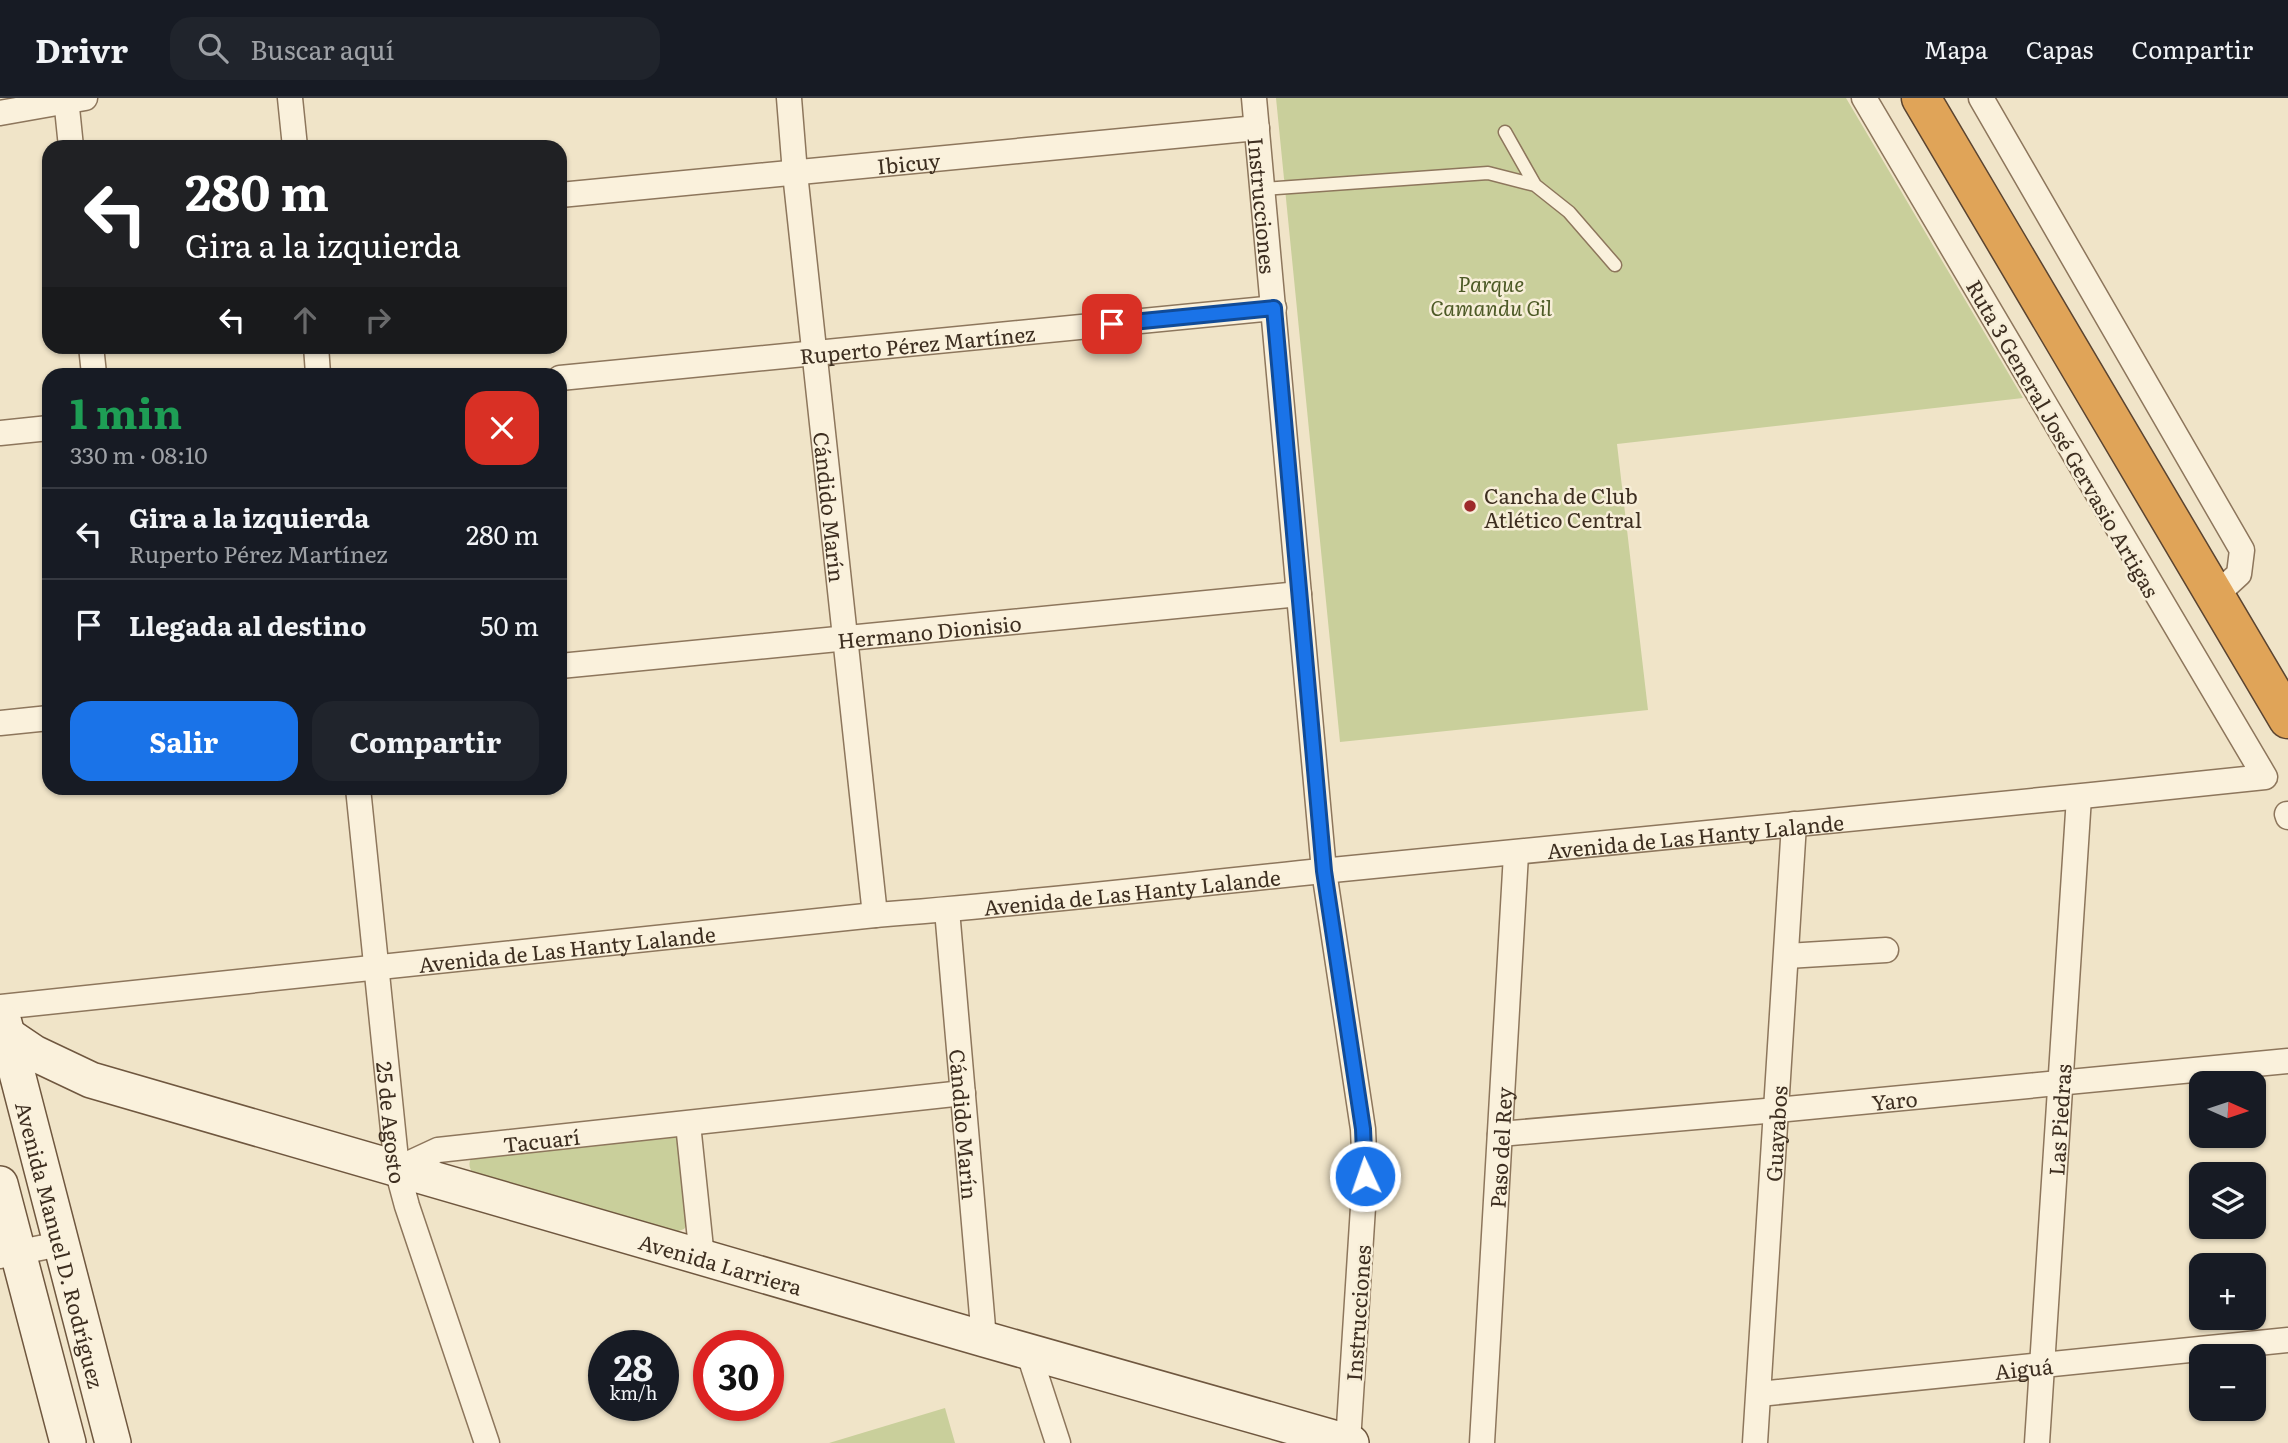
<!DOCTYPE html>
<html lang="es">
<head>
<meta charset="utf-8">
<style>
  body { margin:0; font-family:Literata,serif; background:#20242c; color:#f1f3f6; height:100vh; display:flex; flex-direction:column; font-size:26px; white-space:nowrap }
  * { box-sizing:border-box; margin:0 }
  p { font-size:23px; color:#9ea1a6 }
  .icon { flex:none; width:38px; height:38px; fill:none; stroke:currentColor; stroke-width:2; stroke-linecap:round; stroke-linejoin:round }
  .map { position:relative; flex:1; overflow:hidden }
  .drawer { position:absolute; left:42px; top:270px; width:525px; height:427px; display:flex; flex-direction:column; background:#171b24; border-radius:21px; box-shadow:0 2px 5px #0004 }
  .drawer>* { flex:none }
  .banner { position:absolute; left:42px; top:42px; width:525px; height:214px; border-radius:21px; box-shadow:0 2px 5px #0004; background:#202124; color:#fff; overflow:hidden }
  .needle { width:46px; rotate:93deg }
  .buttons { position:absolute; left:2189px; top:973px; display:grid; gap:14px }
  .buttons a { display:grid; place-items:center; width:77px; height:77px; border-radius:14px; background:#171b24; box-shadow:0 2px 5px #0004; font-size:35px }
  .speed { position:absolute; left:588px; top:1232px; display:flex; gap:14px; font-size:35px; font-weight:700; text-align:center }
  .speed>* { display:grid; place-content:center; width:91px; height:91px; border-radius:50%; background:#171b24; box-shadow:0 2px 5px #0004; line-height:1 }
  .speed small { font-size:18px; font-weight:400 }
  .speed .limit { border:10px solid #d22; background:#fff; color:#111 }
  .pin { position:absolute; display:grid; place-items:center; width:60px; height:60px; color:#fff; margin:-30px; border-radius:14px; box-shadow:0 4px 10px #0006 }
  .me { position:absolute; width:77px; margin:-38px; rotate:357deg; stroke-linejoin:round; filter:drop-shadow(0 0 5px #0008) }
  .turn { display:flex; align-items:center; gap:24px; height:147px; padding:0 28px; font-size:32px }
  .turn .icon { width:91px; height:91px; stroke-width:2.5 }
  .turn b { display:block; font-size:49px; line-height:60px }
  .lanes { display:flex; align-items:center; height:66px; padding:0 28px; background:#0003; justify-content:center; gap:35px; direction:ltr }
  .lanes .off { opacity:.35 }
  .round { display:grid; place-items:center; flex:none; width:74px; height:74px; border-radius:21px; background:#20242c }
  .overview { display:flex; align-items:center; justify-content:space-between; height:119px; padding:0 28px }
  h1 { font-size:42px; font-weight:700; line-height:52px; color:#1e9e55 }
  .button { display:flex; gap:14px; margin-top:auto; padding:14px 28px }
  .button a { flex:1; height:80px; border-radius:21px; background:#1a73e8; color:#fff; font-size:28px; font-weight:700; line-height:80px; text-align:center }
  .button a+a { background:#20242c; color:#f1f3f6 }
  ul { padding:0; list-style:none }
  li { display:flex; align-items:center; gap:21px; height:91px; padding:0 28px; border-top:2px solid #363941 }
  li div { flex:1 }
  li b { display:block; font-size:26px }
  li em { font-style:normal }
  header { display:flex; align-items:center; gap:42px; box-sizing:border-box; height:98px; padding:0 35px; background:#171b24; border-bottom:2px solid #363941 }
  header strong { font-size:33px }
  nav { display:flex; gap:38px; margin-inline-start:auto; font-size:24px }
  .search { width:490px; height:63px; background:#20242c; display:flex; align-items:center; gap:18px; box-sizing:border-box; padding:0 24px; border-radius:21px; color:#9ea1a6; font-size:26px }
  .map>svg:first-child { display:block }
</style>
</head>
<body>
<header>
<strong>Drivr</strong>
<div class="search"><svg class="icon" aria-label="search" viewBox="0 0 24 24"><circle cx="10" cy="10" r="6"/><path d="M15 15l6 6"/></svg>Buscar aquí</div>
<nav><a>Mapa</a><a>Capas</a><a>Compartir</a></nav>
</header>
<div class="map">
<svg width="2288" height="1345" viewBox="0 0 2288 1345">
  <rect width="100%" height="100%" fill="#f0e4c8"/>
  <path fill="#c9cf9b" d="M1276,0H1846L2023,300L1617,346L1648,612L1340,644Z
    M675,1038L680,1047L689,1125L684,1131L676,1134L473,1076C469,1069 468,1065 472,1059Z
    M945,1310L955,1345H829Z"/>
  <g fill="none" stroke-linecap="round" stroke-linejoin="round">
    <g stroke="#8d765c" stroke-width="15">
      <path id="lane" d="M1505,34L1535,87
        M1263,91L1488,75L1535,87L1569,114L1615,167"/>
    </g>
    <g stroke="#8d765c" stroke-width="27">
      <g id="street">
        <path d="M66,0L71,49"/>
        <path d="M290,0L295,49"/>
        <path id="s1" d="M789,0L795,75L875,817"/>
        <path id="s2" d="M1254,0L1324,773L1363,1031L1365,1078L1348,1344"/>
        <path d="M1981,0L2242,452L2239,476L2215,498"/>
        <path d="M0,15L85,0"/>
        <path id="s3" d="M560,97L1257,30"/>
        <path d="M91,248L94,276"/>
        <path d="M316,248L318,276"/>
        <path id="s4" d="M560,280L1274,210"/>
        <path d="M0,335L49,330"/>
        <path id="s5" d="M560,568L1299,496"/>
        <path d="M0,625L49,620"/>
        <path id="s6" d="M358,690L397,1071L407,1108L487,1345"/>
        <path d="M2287,716L2288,719"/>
        <path id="s7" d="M947,812L984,1241"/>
        <path d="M1787,858L1886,852"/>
        <path id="s8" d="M0,909L875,817C1025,806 1173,788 1322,773C1637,743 1951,712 2265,679L1864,0"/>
        <path d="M688,1026L702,1160"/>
        <path id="s9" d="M1500,1036L1777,1012L2288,963"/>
        <path id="s10" d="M397,1071L438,1052L963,995"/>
        <path d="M0,1158L60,1146"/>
        <path d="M1028,1253L1058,1345"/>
        <path id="s11" d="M1759,1296L2288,1242"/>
        <path id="s12" d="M1482,1345L1516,756"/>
        <path id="s13" d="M1755,1345L1794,726"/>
        <path id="s14" d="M2037,1345L2079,699"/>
      </g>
    </g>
    <g stroke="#6f573f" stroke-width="38">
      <g id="secondary">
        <path id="s15" d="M4,925L113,1345"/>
        <path id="s16" d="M0,932L34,955L91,982L984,1241L1351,1345"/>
        <path d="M0,1086L68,1345"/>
      </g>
    </g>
    <g stroke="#5b4430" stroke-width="41">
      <path id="highway" d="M1921,0L2288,621"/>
    </g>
    <use href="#lane" stroke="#faf1dc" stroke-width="12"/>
    <use href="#street" stroke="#faf1dc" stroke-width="24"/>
    <use href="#secondary" stroke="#faf1dc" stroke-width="35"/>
    <use href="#highway" stroke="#e0a458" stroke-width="38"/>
  </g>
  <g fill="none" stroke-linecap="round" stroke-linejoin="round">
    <g stroke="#114b97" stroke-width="18">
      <path id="route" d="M1112,226L1274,210L1324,773L1363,1031L1365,1078"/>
    </g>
    <use href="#route" stroke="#1a73e8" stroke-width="12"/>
  </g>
  <circle fill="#9e2a2b" stroke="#f7eed8" stroke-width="2.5" cx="1470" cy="408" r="7"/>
  <g text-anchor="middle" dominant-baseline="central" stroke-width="5" stroke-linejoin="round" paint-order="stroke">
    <g font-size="21" fill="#3d2e20" stroke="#f7eed8">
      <text stroke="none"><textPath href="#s3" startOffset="350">Ibicuy</textPath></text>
      <text stroke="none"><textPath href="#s2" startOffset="108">Instrucciones</textPath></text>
      <text stroke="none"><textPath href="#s4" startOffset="359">Ruperto Pérez Martínez</textPath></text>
      <text transform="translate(2064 340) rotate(60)">Ruta 3 General José Gervasio Artigas</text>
      <text stroke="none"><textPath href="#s1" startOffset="411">Cándido Marín</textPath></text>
      <text stroke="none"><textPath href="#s5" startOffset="371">Hermano Dionisio</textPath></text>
      <text stroke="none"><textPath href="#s8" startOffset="1704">Avenida de Las Hanty Lalande</textPath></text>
      <text stroke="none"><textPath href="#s8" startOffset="1138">Avenida de Las Hanty Lalande</textPath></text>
      <text stroke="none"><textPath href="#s8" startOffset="570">Avenida de Las Hanty Lalande</textPath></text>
      <text stroke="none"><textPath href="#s9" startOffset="396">Yaro</textPath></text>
      <text stroke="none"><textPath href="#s14" startOffset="324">Las Piedras</textPath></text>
      <text stroke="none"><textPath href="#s6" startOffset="336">25 de Agosto</textPath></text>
      <text stroke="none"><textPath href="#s7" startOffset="215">Cándido Marín</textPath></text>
      <text stroke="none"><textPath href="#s13" startOffset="310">Guayabos</textPath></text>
      <text stroke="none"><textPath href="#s10" startOffset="149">Tacuarí</textPath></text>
      <text stroke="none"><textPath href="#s12" startOffset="296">Paso del Rey</textPath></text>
      <text stroke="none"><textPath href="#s15" startOffset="229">Avenida Manuel D. Rodríguez</textPath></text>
      <text stroke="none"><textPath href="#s16" startOffset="760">Avenida Larriera</textPath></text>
      <text transform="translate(1357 1215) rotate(-86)">Instrucciones</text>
      <text stroke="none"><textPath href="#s11" startOffset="266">Aiguá</textPath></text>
    </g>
    <g font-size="21" font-style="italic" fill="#4d5a26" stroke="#f7eed8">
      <text x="1491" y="184">Parque<tspan x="1491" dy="24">Camandu Gil</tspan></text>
    </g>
    <g font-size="21" fill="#3d2e20" stroke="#f7eed8" text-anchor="start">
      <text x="1484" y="396">Cancha de Club<tspan x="1484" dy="24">Atlético Central</tspan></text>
    </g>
  </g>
</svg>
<div class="buttons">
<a><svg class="needle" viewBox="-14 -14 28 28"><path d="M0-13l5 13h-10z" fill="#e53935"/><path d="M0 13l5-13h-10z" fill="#9ea1a6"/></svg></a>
<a><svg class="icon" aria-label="layers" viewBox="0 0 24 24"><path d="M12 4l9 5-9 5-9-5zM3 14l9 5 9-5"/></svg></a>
<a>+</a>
<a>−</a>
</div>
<div class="speed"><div>28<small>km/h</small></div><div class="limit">30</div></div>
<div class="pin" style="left:1112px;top:226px;background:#d93025"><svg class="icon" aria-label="arrive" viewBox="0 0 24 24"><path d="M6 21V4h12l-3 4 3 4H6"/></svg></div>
<svg class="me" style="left:1365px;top:1078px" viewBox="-20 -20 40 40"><circle r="17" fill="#1a73e8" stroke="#fff" stroke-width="3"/><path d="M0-11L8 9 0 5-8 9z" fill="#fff"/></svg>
<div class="banner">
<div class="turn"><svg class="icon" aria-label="left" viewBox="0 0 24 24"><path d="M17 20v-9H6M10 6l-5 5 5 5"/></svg><div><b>280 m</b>Gira a la izquierda</div></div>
<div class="lanes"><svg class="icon" aria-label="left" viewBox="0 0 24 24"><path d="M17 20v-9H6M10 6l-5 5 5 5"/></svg><svg class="icon off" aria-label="ahead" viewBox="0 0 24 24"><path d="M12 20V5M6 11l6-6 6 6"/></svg><svg class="icon off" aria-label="right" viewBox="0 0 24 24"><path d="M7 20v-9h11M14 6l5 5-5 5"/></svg></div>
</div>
<section class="drawer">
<div class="overview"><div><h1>1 min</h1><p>330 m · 08:10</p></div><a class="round" style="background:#d93025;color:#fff"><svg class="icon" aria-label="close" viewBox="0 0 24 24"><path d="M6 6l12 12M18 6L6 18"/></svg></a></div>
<ul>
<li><svg class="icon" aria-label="left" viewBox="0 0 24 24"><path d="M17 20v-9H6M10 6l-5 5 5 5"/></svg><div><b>Gira a la izquierda</b><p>Ruperto Pérez Martínez</p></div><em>280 m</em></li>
<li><svg class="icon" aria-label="arrive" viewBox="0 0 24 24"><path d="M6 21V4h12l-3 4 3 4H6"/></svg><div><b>Llegada al destino</b></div><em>50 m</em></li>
</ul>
<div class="button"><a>Salir</a><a>Compartir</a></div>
</section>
</div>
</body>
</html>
